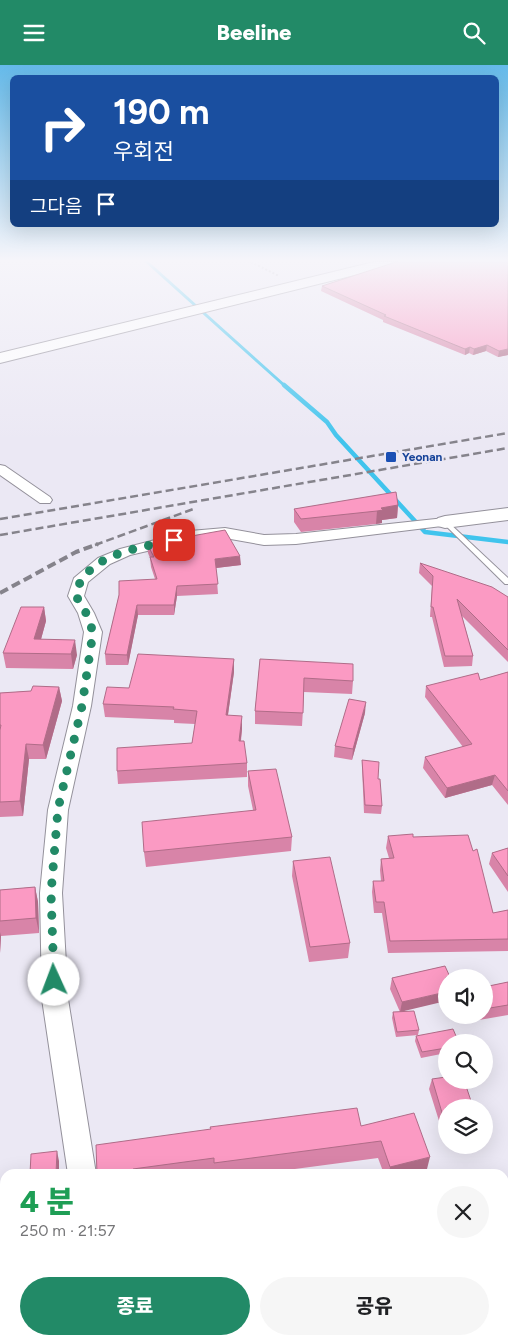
<!DOCTYPE html>
<html lang="ko">
<head>
<meta charset="utf-8">
<style>
  body { margin:0; font-family:Figtree,"Noto Sans KR",sans-serif; background:#f6f6f6; color:#202124; height:100vh; display:flex; flex-direction:column; font-size:19px; white-space:nowrap }
  * { box-sizing:border-box; margin:0 }
  p { font-size:16px; color:#757577 }
  .icon { flex:none; width:28px; height:28px; fill:none; stroke:currentColor; stroke-width:2; stroke-linecap:round; stroke-linejoin:round }
  .map { position:relative; flex:1; overflow:hidden }
  .drawer { position:absolute; left:0px; top:1104px; width:509px; height:176px; display:flex; flex-direction:column; background:#fff; border-radius:15px 15px 0 0; box-shadow:0 5px 20px #0002 }
  .drawer>* { flex:none }
  .hud { position:absolute; left:10px; top:10px; width:489px; height:152px; border-radius:8px; box-shadow:0 5px 20px #0002; background:#1a4fa0; color:#fff; overflow:hidden }
  .buttons { position:absolute; left:438px; top:904px; display:grid; gap:10px }
  .buttons a { display:grid; place-items:center; width:55px; height:55px; border-radius:50%; background:#fff; box-shadow:0 5px 20px #0002; font-size:25px }
  .pin { position:absolute; display:grid; place-items:center; width:42px; height:42px; color:#fff; margin:-21px; border-radius:10px; box-shadow:0 2px 8px #0006 }
  .me { position:absolute; width:55px; margin:-28px; rotate:358deg; stroke-linejoin:round; filter:drop-shadow(0 0 4px #0008) }
  .turn { display:flex; align-items:center; gap:18px; height:105px; padding:0 20px; font-size:22px }
  .turn .icon { width:65px; height:65px; stroke-width:2.5 }
  .turn b { display:block; font-size:35px; line-height:42px }
  .then { display:flex; align-items:center; height:48px; padding:0 20px; background:#0003; gap:10px; font-size:19px }
  .round { display:grid; place-items:center; flex:none; width:52px; height:52px; border-radius:26px; background:#f6f6f6 }
  .headline { display:flex; align-items:center; justify-content:space-between; height:85px; padding:0 20px }
  h1 { font-size:30px; font-weight:800; line-height:38px; color:#1e9e55 }
  .cta { display:flex; gap:10px; margin-top:auto; padding:10px 20px }
  .cta a { flex:1; height:58px; border-radius:30px; background:#228a67; color:#fff; font-size:20px; font-weight:800; line-height:58px; text-align:center }
  .cta a+a { background:#f6f6f6; color:#202124 }
  header { display:flex; justify-content:space-between; align-items:center; height:65px; padding:0 20px; background:#228a67; color:#fff; font-size:22px; font-weight:800 }
  .map>svg:first-child { display:block }
</style>
</head>
<body>
<header><svg class="icon" aria-label="menu" viewBox="0 0 24 24"><path d="M4 6h16M4 12h16M4 18h16"/></svg>Beeline<svg class="icon" aria-label="search" viewBox="0 0 24 24"><circle cx="10" cy="10" r="6"/><path d="M15 15l6 6"/></svg></header>
<div class="map">
<svg width="508" height="1279" viewBox="0 0 508 1279">
  <rect width="100%" height="100%" fill="#ebe8f4"/>
  <g fill="none" stroke-linecap="round" stroke-linejoin="round">
    <path stroke="#40c4ed" stroke-width="3" d="M147,197L285,321"/>
    <path stroke="#40c4ed" stroke-width="4.5" d="M284,320L327,357L336,370L425,467L508,477"/>
    <g stroke="#94919b" stroke-width="2">
      <path id="lane" d="M445,455L447,456L508,513V519H505L443,458L442,457Z"/>
    </g>
    <g stroke="#94919b" stroke-width="2">
      <path id="street" d="M0,400L5,401L50,432L52,435L50,438H40L0,410Z
        M445,453L450,454L452,457L450,460L296,479L264,480L225,473L190,476L130,490L110,499L88,517L84,531L94,548L102,567L91,641L68,745L62,828L68,934L96,1109H68L42,934L40,828L48,745L73,641L84,567L78,548L68,531L74,513L98,493L120,484L190,466L225,463L264,470L296,469Z
        M92,1275H124L125,1279H93Z"/>
    </g>
    <g stroke="#94919b" stroke-width="2">
      <path id="secondary" d="M374,197H397L395,200L0,298V288Z
        M508,443V455L445,463L438,461L435,457L438,453L445,451Z"/>
    </g>
    <path stroke="#a6a3ad" stroke-width="2" stroke-dasharray="2 2" stroke-linecap="butt" d="M251,197L279,211"/>
    <use href="#lane" fill="#fff" fill-rule="evenodd"/>
    <use href="#street" fill="#fff" fill-rule="evenodd"/>
    <use href="#secondary" fill="#fff" fill-rule="evenodd"/>
    <path stroke="#85838b" stroke-width="2.5" stroke-dasharray="8 4" stroke-linecap="butt" d="M0,454L508,368
      M0,470L508,383
      M95,480L196,443"/>
    <path stroke="#85838b" stroke-width="4" stroke-dasharray="9 4.5" stroke-linecap="butt" d="M0,528L76,487L98,479"/>
  </g>
  <path fill="#d884a8" d="M508,197V290L498,292L486,286L473,290L469,288L465,290L383,257V255L321,226L322,221Z
    M398,440L397,453L382,455V458L376,459L301,467L294,457V444Z
    M147,479L241,500L216,503L218,529L177,531L174,550H138L128,600H106L105,589L119,530L155,514L151,502L150,493L148,488Z
    M420,498L508,532V597L462,551L473,591L472,601L444,602L432,552H430L432,521L419,508Z
    M44,542L46,556L41,574L77,590L73,604L6,603L3,588Z
    M234,594V607L228,650L242,664L241,676L247,698V712L118,719L117,706L192,678L195,659L174,658V655L105,652L103,639L129,623Z
    M260,594L353,616L352,629L304,627L302,661L255,659V646Z
    M508,607V740L492,720L445,733L423,703L425,692L463,682L425,632L426,621L480,615Z
    M59,622L62,636L46,694H29L23,751L0,752V628L31,626Z
    M365,648L352,695L334,692L335,681Z
    M362,695L382,741L381,749L364,748L362,703Z
    M248,706L292,772L291,786L146,802L144,787L253,745L248,721Z
    M388,771L413,772L473,786L493,848L508,845V886L388,888L382,848H374L372,827L373,816H381L380,805L381,794L389,793L386,783Z
    M508,783V827L489,799L492,788Z
    M293,796L350,878L348,893L309,897L292,811Z
    M35,822L38,837L39,868L1,871L0,888V825Z
    M445,901L403,947L419,965L418,970L396,972L392,953L393,947H400L390,924L392,913Z
    M508,917V950L479,955L477,950H484V922Z
    M416,971L446,978V988L421,993L415,976Z
    M432,1014L446,1042V1075H445L429,1024Z
    M361,1061L426,1108L384,1109L378,1093L257,1109H97Z
    M504,1173L508,1190V1198L506,1204H504Z
    M367,1275H433L435,1279H369Z"/>
  <path fill="#b06c88" d="M487,280L486,286L473,290L474,284Z
    M470,282L469,288L465,290V284Z
    M508,284V290L498,292L499,286Z
    M398,440L397,453L382,455V458L376,459L377,446L381,443Z
    M240,491L241,500L216,503L215,494Z
    M177,521V531L174,550V540Z
    M137,540L138,550L128,600L127,590Z
    M44,542L46,556L37,589L34,574Z
    M75,575L77,590L73,604L71,589Z
    M234,594V607L226,663V650Z
    M59,622L62,636L46,694L43,680Z
    M366,637L365,648L352,695L353,684Z
    M242,651V664L239,689V676Z
    M26,679L29,694L23,751L20,736Z
    M495,710L492,720L445,733L447,723Z
    M35,822L38,837L39,868L36,853Z
    M0,867L1,871L0,888Z
    M446,927V936L400,947L402,937Z
    M57,1086L59,1096V1109H56Z
    M430,1092L426,1108L389,1109L390,1102Z
    M5,1249V1269L1,1261Z
    M33,1275H39L38,1279H32Z"/>
  <path fill="#fb9ac3" stroke="#b06c88" d="M396,197H508V284L499,286L487,280L474,284L470,282L465,284L384,251L386,250L322,221Z
    M396,427L398,440L381,443L383,445L377,446L301,454L294,444Z
    M225,465L240,491L215,494L218,519L177,521L174,540H137L127,590L105,589L119,530V516L157,514L150,492H154L147,479Z
    M420,498L492,522L508,532V585L457,534L473,591H445L433,542H431L433,511Z
    M21,542H44L34,574L75,575L71,589L3,588Z
    M138,589L234,594L226,650L242,651L239,676H244L247,698L117,706V683L192,678L197,646L173,644L174,642L103,639L107,622L129,623Z
    M260,594L353,599V616L304,613L303,648L255,646Z
    M508,607V726L495,710L447,723L425,692L472,679L426,621L478,608L480,615Z
    M33,621L59,622L43,680L26,679L20,736L0,737V665L1,660H0V628L31,626Z
    M349,634L366,637L353,684L335,681Z
    M362,695L379,697L378,714H380L382,741L365,740Z
    M276,704L292,772L144,787L142,757L256,745L248,706Z
    M413,769V772L468,770L473,786L477,784L493,848L508,845V874L390,876L384,837H376L373,816H384L381,794L394,793L388,771Z
    M508,783V811L492,788Z
    M330,792L350,878L310,882L293,796Z
    M35,822L36,853L0,856V825Z
    M445,901L450,912H446V927L402,937L392,913Z
    M508,917V940L484,944V922Z
    M414,946L419,965L397,967L393,947Z
    M453,964L459,978H446V983L422,987L416,971Z
    M446,1012V1015H464L473,1042H446V1061L432,1014Z
    M357,1043L361,1061L414,1048L430,1092L390,1102L381,1076L214,1098V1093L133,1104V1109H97L96,1080L211,1064L210,1062Z
    M57,1086L56,1109H30L31,1089Z
    M504,1173L508,1190V1195H504Z
    M0,1193L5,1194V1249L1,1261L5,1262V1275H33L32,1279H0Z
    M117,1275H177L178,1279H118Z
    M375,1275H433L435,1279H377Z"/>
  <linearGradient id="sky" x2="0" y2="1"><stop stop-color="#65baea"/><stop offset="0.52" stop-color="#f6f5fa"/><stop offset="1" stop-color="#f6f5fa" stop-opacity="0"/></linearGradient>
  <rect width="508" height="376" fill="url(#sky)"/>
  <g fill="none" stroke-linecap="round" stroke-linejoin="round">
    <path stroke="#228a67" stroke-width="9" stroke-dasharray="0 16.2" d="M54,915L51,828L58,744L82,641L93,567L86,548L76,531C78,526 78,520 81,516C99,487 144,482 174,475"/>
  </g>
  <rect fill="#1a4fb4" stroke="#ebe8f4" stroke-width="2" x="385" y="386" width="12" height="12" rx="2.5"/>
  <g text-anchor="middle" dominant-baseline="central" stroke-width="4" stroke-linejoin="round" paint-order="stroke">
    <g font-size="12" font-weight="bold" fill="#164399" stroke="#ebe8f4" text-anchor="start">
      <text x="402" y="392">Yeonan</text>
    </g>
  </g>
</svg>
<div class="buttons">
<a><svg class="icon" aria-label="sound" viewBox="0 0 24 24"><path d="M4 9h4l5-4v14l-5-4H4zM17 9q2 3 0 6"/></svg></a>
<a><svg class="icon" aria-label="search" viewBox="0 0 24 24"><circle cx="10" cy="10" r="6"/><path d="M15 15l6 6"/></svg></a>
<a><svg class="icon" aria-label="layers" viewBox="0 0 24 24"><path d="M12 4l9 5-9 5-9-5zM3 14l9 5 9-5"/></svg></a>
</div>
<div class="pin" style="left:174px;top:475px;background:#d93025"><svg class="icon" aria-label="arrive" viewBox="0 0 24 24"><path d="M6 21V4h12l-3 4 3 4H6"/></svg></div>
<svg class="me" style="left:54px;top:915px" viewBox="-20 -20 40 40"><circle r="19" fill="#fff"/><path d="M0-13L10 11 0 6-10 11z" fill="#228a67"/></svg>
<div class="hud">
<div class="turn"><svg class="icon" aria-label="right" viewBox="0 0 24 24"><path d="M7 20v-9h11M14 6l5 5-5 5"/></svg><div><b>190 m</b>우회전</div></div>
<div class="then">그다음<svg class="icon" aria-label="arrive" viewBox="0 0 24 24"><path d="M6 21V4h12l-3 4 3 4H6"/></svg></div>
</div>
<section class="drawer">
<div class="headline"><div><h1>4 분</h1><p>250 m · 21:57</p></div><a class="round"><svg class="icon" aria-label="close" viewBox="0 0 24 24"><path d="M6 6l12 12M18 6L6 18"/></svg></a></div>
<div class="cta"><a>종료</a><a>공유</a></div>
</section>
</div>
</body>
</html>
